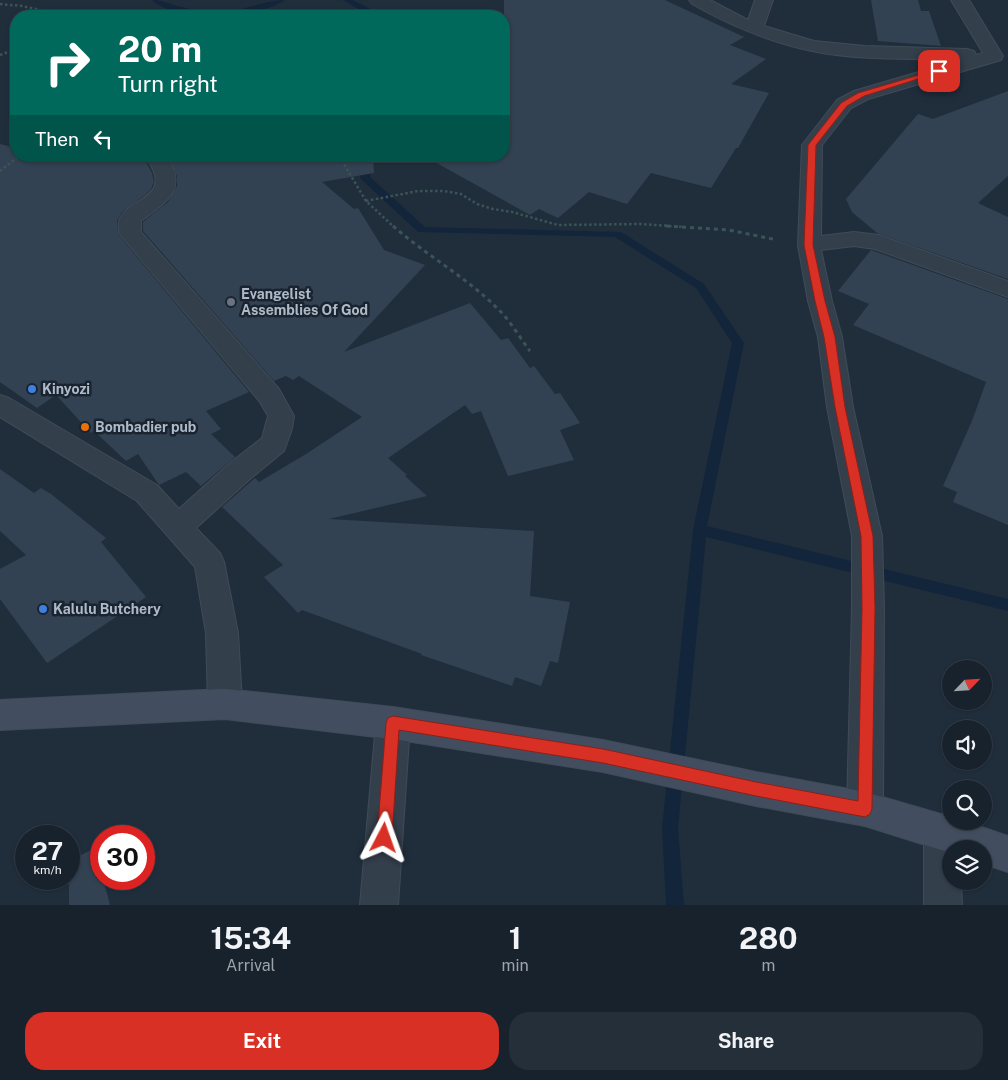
<!DOCTYPE html>
<html lang="en">
<head>
<meta charset="utf-8">
<style>
  body { margin:0; font-family:"Public Sans",sans-serif; background:#252f39; color:#f1f3f6; height:100vh; display:flex; flex-direction:column; font-size:19px; white-space:nowrap }
  * { box-sizing:border-box; margin:0 }
  p { font-size:16px; color:#9fa4aa }
  .icon { flex:none; width:28px; height:28px; fill:none; stroke:currentColor; stroke-width:2; stroke-linecap:round; stroke-linejoin:round }
  .map { position:relative; height:905px; overflow:hidden }
  .sheet { display:flex; flex-direction:column; background:#18222d; flex:1 }
  .sheet>* { flex:none }
  .banner { position:absolute; left:10px; top:10px; width:500px; height:152px; border-radius:20px; box-shadow:0 1px 4px #0004,0 0 0 1px #363f49; background:#00695c; color:#fff; overflow:hidden }
  .needle { width:32px; rotate:65deg }
  .tools { position:absolute; left:942px; top:660px; display:grid; gap:10px }
  .tools a { display:grid; place-items:center; width:50px; height:50px; border-radius:50%; background:#18222d; box-shadow:0 1px 4px #0004,0 0 0 1px #363f49; font-size:25px }
  .speed { position:absolute; left:15px; top:825px; display:flex; gap:10px; font-size:25px; font-weight:700; text-align:center }
  .speed>* { display:grid; place-content:center; width:65px; height:65px; border-radius:50%; background:#18222d; box-shadow:0 1px 4px #0004,0 0 0 1px #363f49; line-height:1 }
  .speed small { font-size:12px; font-weight:400 }
  .speed .limit { border:8px solid #d22; background:#fff; color:#111 }
  .pin { position:absolute; display:grid; place-items:center; width:42px; height:42px; color:#fff; margin:-21px; border-radius:10px; box-shadow:0 2px 8px #0006 }
  .me { position:absolute; width:55px; margin:-28px; rotate:4deg; stroke-linejoin:round; filter:drop-shadow(0 0 4px #0008) }
  .turn { display:flex; align-items:center; gap:18px; height:105px; padding:0 25px; font-size:22px }
  .turn .icon { width:65px; height:65px; stroke-width:2.5 }
  .turn b { display:block; font-size:35px; line-height:42px }
  .then { display:flex; align-items:center; height:48px; padding:0 25px; background:#0003; gap:10px; font-size:19px }
  .eta { display:flex; justify-content:space-evenly; align-items:center; height:85px; text-align:center }
  .eta b { font-size:30px; font-weight:700; line-height:35px }
  .action { display:flex; gap:10px; margin-top:auto; padding:10px 25px }
  .action a { flex:1; height:58px; border-radius:20px; background:#d93025; color:#fff; font-size:20px; font-weight:700; line-height:58px; text-align:center }
  .action a+a { background:#252f39; color:#f1f3f6 }
  .map>svg:first-child { display:block }
</style>
</head>
<body>
<div class="map">
<svg width="1008" height="905" viewBox="0 0 1008 905">
  <rect width="100%" height="100%" fill="#202e3c"/>
  <g fill="none" stroke-linecap="round" stroke-linejoin="round">
    <path fill="#13253a" fill-rule="evenodd" d="M152,0C162,0 169,4 178,6C192,10 206,12 220,12C243,12 263,0 285,0C259,19 176,23 152,0Z
      M343,0H353L374,11L375,16H367V14Z
      M365,157H371L373,159L370,177L425,227L621,232L704,284L744,343L707,526L1008,599V611L706,537L678,828L684,905H666L662,828L693,530L732,343L696,288L615,237L418,232L362,180L360,178Z"/>
  </g>
  <path fill="#324252" d="M504,0H665L744,37L730,45L766,59L731,84L769,93L738,148H736L711,188L651,173L627,204L589,192L558,218L539,209L530,215L424,156H504Z
    M871,0H918L921,11H929L941,46L878,41Z
    M1008,91V176L978,203L1008,217V279L877,233L852,212L846,199L918,114L933,119Z
    M0,144L16,148V156H147L145,160L152,173L154,182L151,189L145,195L122,212L117,221L118,234L249,392L206,411L221,429L211,434L235,457L201,486L186,472L159,485L138,454L126,461L94,431L91,433L56,395L37,408L0,382Z
    M168,156H373L374,173L322,182L354,209L358,208L384,250L425,265L344,352L470,303L501,340L508,338L530,368L534,366L555,394L560,393L580,423L560,430L574,460L508,476L481,411L472,414L465,405L388,458L407,475L405,476L427,496L329,519L534,531L530,596L570,602L558,663L550,661L541,686L515,677L512,686L421,655L422,654L302,610L298,613L264,577L283,565L222,507L255,478L259,482L306,454L362,417L299,376L293,380L286,376L274,381L143,231V222L168,202L177,186V176Z
    M871,250L1008,299V525L953,502L957,492L943,486L972,421L986,382L853,325L869,304L838,291Z
    M0,469L34,493L41,488L51,494L106,538L101,542L146,597L47,663L0,599V569L26,555L0,531Z
    M95,848L101,879H103L110,905H69V861Z"/>
  <g fill="none" stroke-linecap="round" stroke-linejoin="round">
    <g stroke="#404b58" stroke-width="2">
      <path id="minor" d="M689,0H710L748,20L755,0H773L764,26L814,41L865,46L967,49L974,51L976,55L983,53L951,0H969L1003,56L1001,60L868,99L851,108L822,145L821,236L854,232L879,235L1008,281V297L875,249L854,246L821,250L832,301L842,337L853,407L882,536L884,608L883,809L878,821L865,826L852,821L847,809L852,608V536L827,407L818,337L808,301L798,245L802,145L837,100L854,91L960,60C912,58 858,61 812,51C769,42 729,25 692,4Z
        M149,156H166C189,188 167,202 141,221V232L279,389L294,416L292,429L284,451L250,479L196,528L220,553L224,562L238,633L242,704L237,715L225,719L213,715L208,704L206,633L195,567L137,501L0,417V395L9,398L157,485L179,509L230,463L262,438L268,416L260,402L119,233C119,229 118,225 119,221C127,196 175,200 147,159Z
        M393,707L405,712L410,723L398,905H360L376,723L381,712Z
        M942,814L951,818V821H956L960,832L961,849H951V881H961L962,905H924V832L929,819Z"/>
    </g>
    <g stroke="#404b58" stroke-width="2">
      <path id="secondary" d="M225,689L393,707L603,740L756,772L865,792L951,817V821H964L1008,836V872L984,864V849H951V853L865,826L756,806L603,772L393,739L225,719L0,730V700Z"/>
    </g>
    <path stroke="#3b5455" stroke-width="2.5" stroke-dasharray="2.5 2.5" stroke-linecap="butt" d="M0,4L22,6L67,16
      M0,55L8,52
      M339,156L366,201L394,227
      M0,171L19,156
      M366,201L418,191H444L461,194L477,204L493,209L512,212L558,225L641,224L684,227"/>
    <path stroke="#3b5455" stroke-width="3" stroke-dasharray="4 4" stroke-linecap="butt" d="M393,226C427,256 468,278 500,311C511,322 520,338 530,351
      M666,226L729,230L777,240"/>
    <use href="#minor" fill="#343f4c" fill-rule="evenodd"/>
    <use href="#secondary" fill="#424e5f" fill-rule="evenodd"/>
  </g>
  <path fill="#d93025" stroke="#8d1f18" d="M936,70L943,71L864,96L847,106L816,145L813,245L825,301L835,337L845,407L873,536L875,608L872,809L870,814L865,817L756,796L603,763L399,730L392,838L390,844L384,846L379,844L377,838L386,723L388,718L393,716L603,749L756,782L858,801L862,608L861,536L835,407L824,337L815,301L804,245L808,145L841,103L858,93Z"/>
  <circle fill="#6b7280" stroke="#1a2430" stroke-width="2" cx="231" cy="302" r="5"/>
  <g fill="#3f7fe0" stroke="#1a2430" stroke-width="2">
    <circle cx="32" cy="389" r="5"/>
    <circle cx="43" cy="609" r="5"/>
  </g>
  <circle fill="#e8710a" stroke="#1a2430" stroke-width="2" cx="85" cy="427" r="5"/>
  <g text-anchor="middle" dominant-baseline="central" stroke-width="5" stroke-linejoin="round" paint-order="stroke">
    <g font-size="14" font-weight="bold" fill="#afbac8" stroke="#1a2430" text-anchor="start">
      <text x="241" y="294">Evangelist<tspan x="241" dy="16">Assemblies Of God</tspan></text>
      <text x="42" y="389">Kinyozi</text>
      <text x="95" y="427">Bombadier pub</text>
      <text x="53" y="609">Kalulu Butchery</text>
    </g>
  </g>
</svg>
<div class="tools">
<a><svg class="needle" viewBox="-14 -14 28 28"><path d="M0-13l5 13h-10z" fill="#e53935"/><path d="M0 13l5-13h-10z" fill="#9fa4aa"/></svg></a>
<a><svg class="icon" aria-label="sound" viewBox="0 0 24 24"><path d="M4 9h4l5-4v14l-5-4H4zM17 9q2 3 0 6"/></svg></a>
<a><svg class="icon" aria-label="search" viewBox="0 0 24 24"><circle cx="10" cy="10" r="6"/><path d="M15 15l6 6"/></svg></a>
<a><svg class="icon" aria-label="layers" viewBox="0 0 24 24"><path d="M12 4l9 5-9 5-9-5zM3 14l9 5 9-5"/></svg></a>
</div>
<div class="speed"><div>27<small>km/h</small></div><div class="limit">30</div></div>
<div class="pin" style="left:939px;top:71px;background:#d93025"><svg class="icon" aria-label="arrive" viewBox="0 0 24 24"><path d="M6 21V4h12l-3 4 3 4H6"/></svg></div>
<svg class="me" style="left:384px;top:838px" viewBox="-20 -20 40 40"><path d="M0-17L14 15 0 8-14 15z" fill="#d93025" stroke="#fff" stroke-width="4"/></svg>
<div class="banner">
<div class="turn"><svg class="icon" aria-label="right" viewBox="0 0 24 24"><path d="M7 20v-9h11M14 6l5 5-5 5"/></svg><div><b>20 m</b>Turn right</div></div>
<div class="then">Then<svg class="icon" aria-label="left" viewBox="0 0 24 24"><path d="M17 20v-9H6M10 6l-5 5 5 5"/></svg></div>
</div>
</div>
<section class="sheet">
<div class="eta">
<div><b>15:34</b><p>Arrival</p></div>
<div><b>1</b><p>min</p></div>
<div><b>280</b><p>m</p></div>
</div>
<div class="action"><a>Exit</a><a>Share</a></div>
</section>
</body>
</html>
